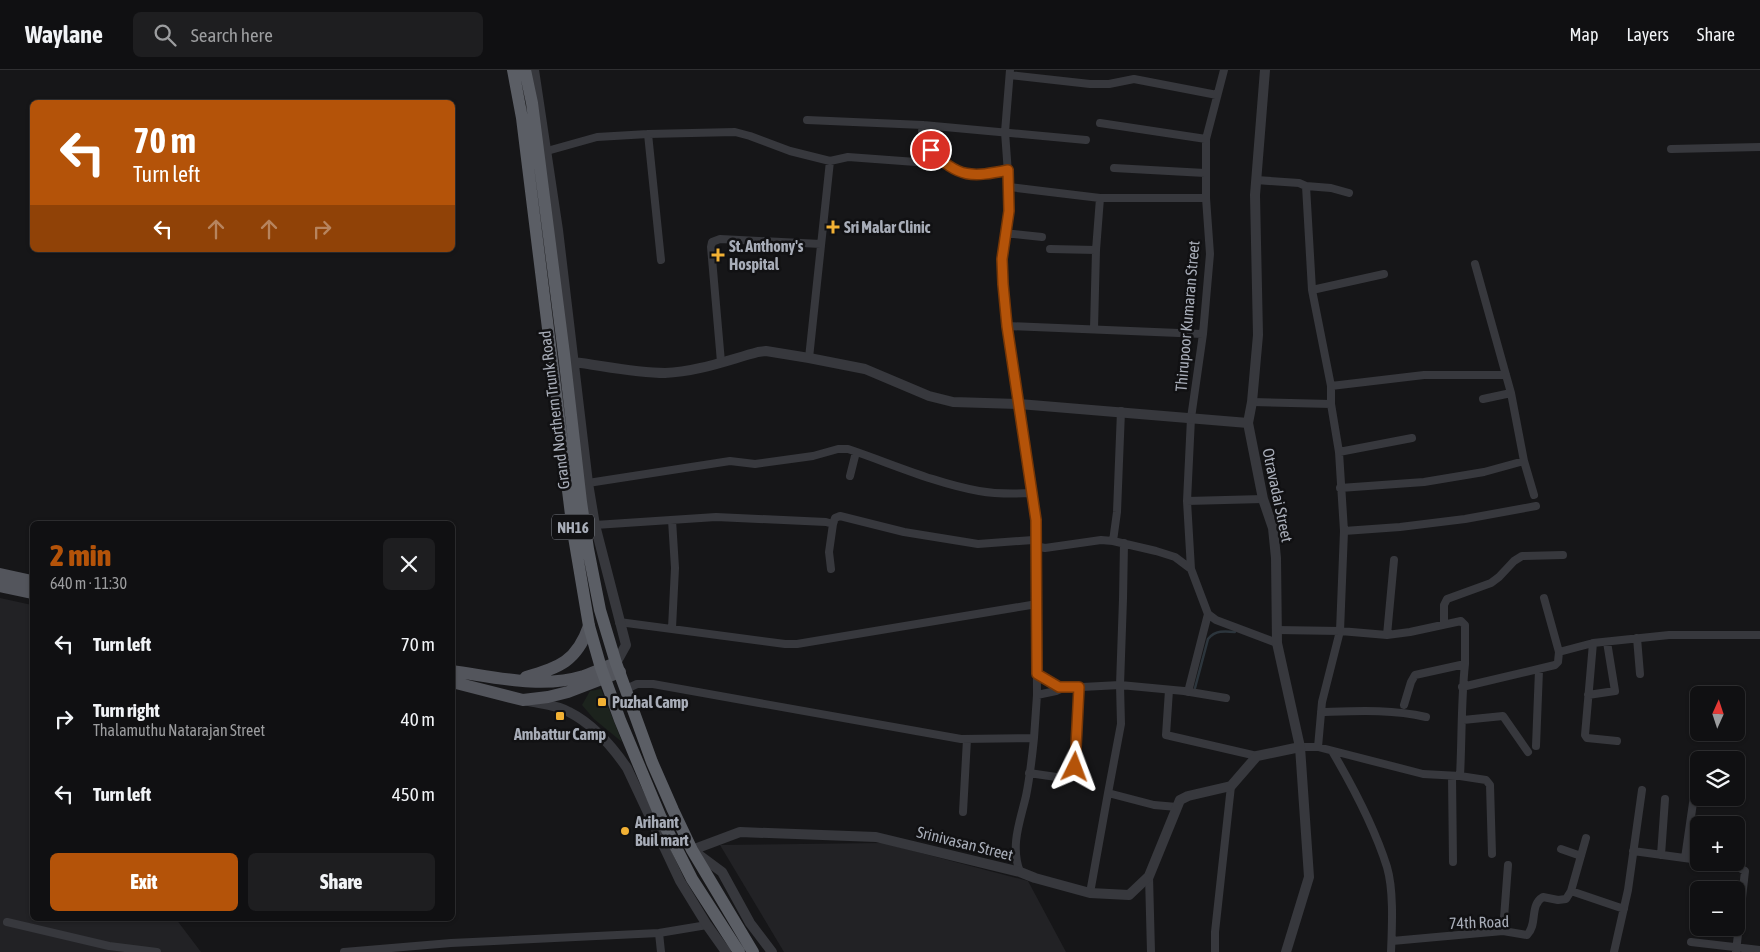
<!DOCTYPE html>
<html lang="en">
<head>
<meta charset="utf-8">
<style>
  body { margin:0; font-family:"Asap Condensed",sans-serif; background:#1e1e20; color:#f1f3f6; height:100vh; display:flex; flex-direction:column; font-size:19px; white-space:nowrap }
  * { box-sizing:border-box; margin:0 }
  p { font-size:16px; color:#9c9d9f }
  .icon { flex:none; width:28px; height:28px; fill:none; stroke:currentColor; stroke-width:2; stroke-linecap:round; stroke-linejoin:round }
  .map { position:relative; flex:1; overflow:hidden }
  .details { position:absolute; left:30px; top:451px; width:425px; height:400px; display:flex; flex-direction:column; background:#101012; border-radius:8px; box-shadow:0 1px 4px #0004,0 0 0 1px #303032 }
  .details>* { flex:none }
  .guide { position:absolute; left:30px; top:30px; width:425px; height:152px; border-radius:8px; box-shadow:0 1px 4px #0004,0 0 0 1px #303032; background:#b45309; color:#fff; overflow:hidden }
  .needle { width:32px; rotate:3deg }
  .fabs { position:absolute; left:1690px; top:616px; display:grid; gap:10px }
  .fabs a { display:grid; place-items:center; width:55px; height:55px; border-radius:8px; background:#101012; box-shadow:0 1px 4px #0004,0 0 0 1px #303032; font-size:25px }
  .pin { position:absolute; display:grid; place-items:center; width:42px; height:42px; color:#fff; margin:-21px; border:2px solid #fff; border-radius:50%; box-shadow:0 1px 5px #0007 }
  .me { position:absolute; width:55px; margin:-28px; rotate:3deg; stroke-linejoin:round; filter:drop-shadow(0 0 4px #0008) }
  .turn { display:flex; align-items:center; gap:18px; height:105px; padding:0 20px; font-size:22px }
  .turn .icon { width:65px; height:65px; stroke-width:2.5 }
  .turn b { display:block; font-size:35px; line-height:42px }
  .lanes { display:flex; align-items:center; height:48px; padding:0 20px; background:#0003; justify-content:center; gap:25px; direction:ltr }
  .lanes .off { opacity:.35 }
  .round { display:grid; place-items:center; flex:none; width:52px; height:52px; border-radius:8px; background:#1e1e20 }
  .head { display:flex; align-items:center; justify-content:space-between; height:85px; padding:0 20px }
  h1 { font-size:30px; font-weight:800; line-height:38px; color:#b45309 }
  .action { display:flex; gap:10px; margin-top:auto; padding:10px 20px }
  .action a { flex:1; height:58px; border-radius:8px; background:#b45309; color:#fff; font-size:20px; font-weight:800; line-height:58px; text-align:center }
  .action a+a { background:#1e1e20; color:#f1f3f6 }
  ul { padding:0; list-style:none }
  li { display:flex; align-items:center; gap:15px; height:75px; padding:0 20px }
  li div { flex:1 }
  li b { display:block; font-size:19px }
  li em { font-style:normal }
  header { display:flex; align-items:center; gap:30px; box-sizing:border-box; height:70px; padding:0 25px; background:#101012; border-bottom:1px solid #303032 }
  header strong { font-size:24px }
  nav { display:flex; gap:28px; margin-inline-start:auto; font-size:18px }
  .search { width:350px; height:45px; background:#1e1e20; display:flex; align-items:center; gap:12px; box-sizing:border-box; padding:0 18px; border-radius:8px; color:#9c9d9f; font-size:19px }
  .map>svg:first-child { display:block }
</style>
</head>
<body>
<header>
<strong>Waylane</strong>
<div class="search"><svg class="icon" aria-label="search" viewBox="0 0 24 24"><circle cx="10" cy="10" r="6"/><path d="M15 15l6 6"/></svg>Search here</div>
<nav><a>Map</a><a>Layers</a><a>Share</a></nav>
</header>
<div class="map">
<svg width="1760" height="882" viewBox="0 0 1760 882">
  <rect width="100%" height="100%" fill="#161618"/>
  <path fill="#222225" d="M0,528L32,535V849H176L201,882H0Z
    M883,773L1028,811L1066,882H784L720,775Z"/>
  <path fill="#1c231d" d="M601,619L622,672L594,649L582,635L590,621Z"/>
  <g fill="none" stroke-linecap="round" stroke-linejoin="round">
    <path stroke="#2c353c" stroke-width="2.5" d="M1195,618L1208,569C1215,560 1225,561 1235,562"/>
    <path stroke="#37383d" stroke-width="8" d="M1224,0L1206,69V128L1210,184L1203,264L1191,348L1187,431L1263,429
      M1010,5L1090,14H1109L1134,9L1217,25
      M807,50L923,55L1086,70
      M1100,53L1206,69
      M923,55C922,60 921,66 923,70C929,84 958,104 973,105C985,106 997,102 1008,100
      M648,64L661,190
      M1671,79L1760,77
      M547,81L597,67L648,64L735,62L750,66L790,81L830,91L848,87L916,92L938,88
      M1114,98L1205,103
      M1256,110L1299,113L1306,116L1312,220L1331,316V334
      M1306,116L1331,118L1349,123
      M1009,117L1100,128H1206
      M1005,163L1042,167
      M1050,179L1096,180
      M1475,194L1511,323L1524,391
      M1312,220L1384,204
      M1007,256L1203,264
      M1094,259L1096,180L1100,128
      M809,288L830,91
      M721,292L711,177L712,172L720,169L821,174
      M1331,316L1424,305H1506
      M1483,329L1511,323
      M1252,332L1331,334L1339,382L1344,461L1400,457L1465,449L1536,436
      M1121,341L1117,442L1113,471L1156,481L1175,487L1191,499L1187,431
      M1339,382L1412,368
      M850,406L856,382
      M588,413L730,391L755,394L813,386L838,379H848C890,393 934,413 979,421C996,424 1014,424 1032,423
      M1340,418L1424,412L1484,402L1524,391L1534,425
      M672,450L675,498L672,558
      M833,454L835,448L840,446L904,462L978,474L1033,470L1040,477L1045,478L1101,470L1113,471
      M595,455L716,447L826,452L833,454L829,482L831,499
      M1344,461L1340,561L1387,565L1410,562L1461,551L1465,555V594
      M1124,473L1123,529L1120,615L1121,654L1108,723L1154,735L1177,737
      M1191,499L1208,544L1216,550L1277,573
      M1544,528L1559,582
      M619,552L785,574H797L1037,534
      M1444,554V535L1447,529L1491,513L1499,507L1514,491L1522,486L1563,485
      M1277,560L1340,561L1322,632L1318,677
      M1387,565L1394,490
      M1637,568L1640,604
      M1593,573L1585,665L1587,668L1617,671
      M1037,604L1063,618L1120,615L1184,621L1226,628
      M1462,617L1555,595L1558,592L1559,582L1593,573L1669,565H1760
      M626,619L637,614H653L961,669L1034,668L1037,625L1036,450L1007,256L1003,214L1002,189L1009,141V117L1005,62L1010,0
      M1169,620L1166,665L1257,686
      M1188,622L1208,544
      M1037,625L1056,621L1063,618
      M1588,625L1615,621L1607,572
      M1321,642C1357,641 1391,639 1426,647
      M1463,650L1503,646L1528,682
      M1536,676L1539,600
      M1300,677H1318L1423,704L1460,706C1462,669 1461,631 1465,594L1415,605L1411,612L1404,635
      M1332,681C1352,715 1375,759 1387,797C1394,821 1392,857 1391,882
      M1029,703L1070,709L1073,707L1079,617
      M1452,706L1453,792
      M1460,706L1486,710L1490,715L1492,784
      M963,742L967,669
      M1561,779L1581,786
      M1633,781L1699,790
      M1661,785L1665,729
      M1685,788L1694,726
      M1711,792L1740,798L1745,801L1736,882
      M1020,802C1010,775 1020,752 1026,726C1030,707 1032,687 1034,668
      M1149,806L1151,882
      M1571,821L1624,839
      M1090,823L1108,723
      M1693,847L1699,848
      M7,852L109,876L157,882
      M1503,861L1508,795
      M659,863L661,882
      M1392,871L1503,861L1527,865C1538,855 1529,835 1543,827L1558,830L1566,829L1571,821L1586,768
      M1691,872L1760,880
      M344,882L451,873L659,863L707,855
      M1215,882V862L1231,716
      M1614,882L1628,820L1642,720"/>
    <path stroke="#37383d" stroke-width="10" d="M534,0L558,160L588,413L595,455L626,575L616,593
      M1265,0L1255,125L1258,265L1252,332L1248,353L1263,429L1273,458L1276,488L1277,573L1300,677L1309,807L1286,882
      M574,292C604,296 635,303 665,303C697,302 728,290 758,282L766,281L809,288L865,299L929,326L953,332L1019,334L1248,353
      M528,631C541,634 557,635 569,642C593,654 612,676 627,698L680,811L707,855L726,882
      M692,780L740,762L876,767L1020,802L1035,808L1090,823L1129,825L1149,806L1180,730L1188,726L1231,716L1257,686L1300,677
      M695,782L722,802L750,853L772,882"/>
    <path stroke="#53555c" stroke-width="12" d="M0,504L32,511
      M0,516L32,523
      M452,601C495,607 541,619 584,606C595,602 605,597 616,593
      M526,607C559,598 577,591 589,556
      M452,612L523,630L548,627L568,622L620,602"/>
    <path stroke="#5b5e65" stroke-width="12" d="M513,0L522,48L573,461L589,556L601,598L620,650L661,748L692,809L739,882
      M525,0L532,33L564,284L581,432L588,479L600,540L616,593L652,692L673,740L692,780L753,882"/>
  </g>
  <g fill="none" stroke-linecap="round" stroke-linejoin="round">
    <g stroke="#753606" stroke-width="12">
      <path id="route" d="M931,80C958,109 973,107 1008,100L1009,141L1002,189L1003,214L1007,256L1036,450L1037,604L1059,617H1079L1075,697"/>
    </g>
    <use href="#route" stroke="#b45309" stroke-width="9"/>
  </g>
  <g fill="#f2b134" stroke="#111113" stroke-width="2">
    <path d="M830.5 149.5h5v5h5v5h-5v5h-5v-5h-5v-5h5z"/>
    <path d="M715.5 177.5h5v5h5v5h-5v5h-5v-5h-5v-5h5z"/>
    <rect x="597" y="627" width="10" height="10" rx="2.5"/>
    <rect x="555" y="641" width="10" height="10" rx="2.5"/>
    <circle cx="625" cy="761" r="5"/>
  </g>
  <g text-anchor="middle" dominant-baseline="central" stroke-width="5" stroke-linejoin="round" paint-order="stroke">
    <rect fill="#111113" stroke="#7b7e86" stroke-width="1" x="552" y="444.5" width="42" height="25" rx="4"/>
    <g font-size="15" font-weight="bold" fill="#a8adb8">
      <text x="573" y="457">NH16</text>
    </g>
    <g font-size="16" font-weight="bold" fill="#a8adb8" stroke="#111113" text-anchor="start">
      <text x="844" y="157">Sri Malar Clinic</text>
      <text x="729" y="176">St. Anthony's<tspan x="729" dy="18">Hospital</tspan></text>
      <text x="612" y="632">Puzhal Camp</text>
      <text x="560" y="664" text-anchor="middle">Ambattur Camp</text>
      <text x="635" y="752">Arihant<tspan x="635" dy="18">Buil mart</tspan></text>
    </g>
    <g font-size="16" fill="#a8adb8" stroke="#111113">
      <text transform="translate(1187 246) rotate(-85)">Thirupoor Kumaran Street</text>
      <text transform="translate(554 340) rotate(-97)">Grand Northern Trunk Road</text>
      <text transform="translate(1278 425) rotate(78)">Otravadai Street</text>
      <text transform="translate(965 773) rotate(14)">Srinivasan Street</text>
      <text transform="translate(1479 852) rotate(-2)">74th Road</text>
    </g>
  </g>
</svg>
<div class="fabs">
<a><svg class="needle" viewBox="-14 -14 28 28"><path d="M0-13l5 13h-10z" fill="#e53935"/><path d="M0 13l5-13h-10z" fill="#9c9d9f"/></svg></a>
<a><svg class="icon" aria-label="layers" viewBox="0 0 24 24"><path d="M12 4l9 5-9 5-9-5zM3 14l9 5 9-5"/></svg></a>
<a>+</a>
<a>−</a>
</div>
<div class="pin" style="left:931px;top:80px;background:#d93025"><svg class="icon" aria-label="arrive" viewBox="0 0 24 24"><path d="M6 21V4h12l-3 4 3 4H6"/></svg></div>
<svg class="me" style="left:1075px;top:697px" viewBox="-20 -20 40 40"><path d="M0-17L14 15 0 8-14 15z" fill="#b45309" stroke="#fff" stroke-width="4"/></svg>
<div class="guide">
<div class="turn"><svg class="icon" aria-label="left" viewBox="0 0 24 24"><path d="M17 20v-9H6M10 6l-5 5 5 5"/></svg><div><b>70 m</b>Turn left</div></div>
<div class="lanes"><svg class="icon" aria-label="left" viewBox="0 0 24 24"><path d="M17 20v-9H6M10 6l-5 5 5 5"/></svg><svg class="icon off" aria-label="ahead" viewBox="0 0 24 24"><path d="M12 20V5M6 11l6-6 6 6"/></svg><svg class="icon off" aria-label="ahead" viewBox="0 0 24 24"><path d="M12 20V5M6 11l6-6 6 6"/></svg><svg class="icon off" aria-label="right" viewBox="0 0 24 24"><path d="M7 20v-9h11M14 6l5 5-5 5"/></svg></div>
</div>
<section class="details">
<div class="head"><div><h1>2 min</h1><p>640 m · 11:30</p></div><a class="round"><svg class="icon" aria-label="close" viewBox="0 0 24 24"><path d="M6 6l12 12M18 6L6 18"/></svg></a></div>
<ul>
<li><svg class="icon" aria-label="left" viewBox="0 0 24 24"><path d="M17 20v-9H6M10 6l-5 5 5 5"/></svg><div><b>Turn left</b></div><em>70 m</em></li>
<li><svg class="icon" aria-label="right" viewBox="0 0 24 24"><path d="M7 20v-9h11M14 6l5 5-5 5"/></svg><div><b>Turn right</b><p>Thalamuthu Natarajan Street</p></div><em>40 m</em></li>
<li><svg class="icon" aria-label="left" viewBox="0 0 24 24"><path d="M17 20v-9H6M10 6l-5 5 5 5"/></svg><div><b>Turn left</b></div><em>450 m</em></li>
</ul>
<div class="action"><a>Exit</a><a>Share</a></div>
</section>
</div>
</body>
</html>
